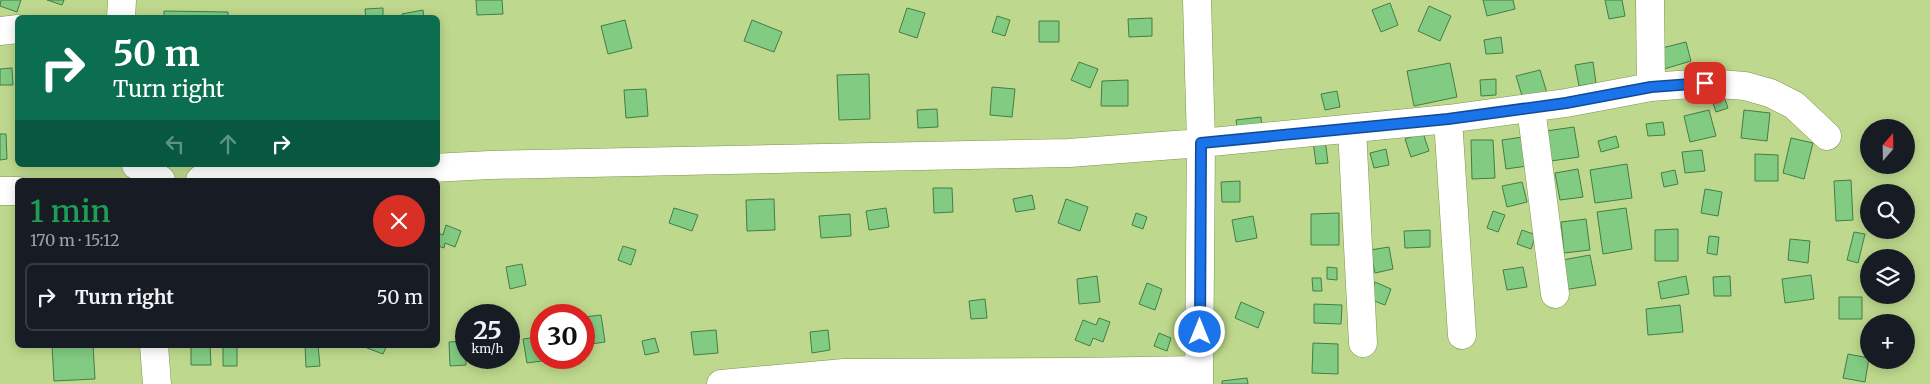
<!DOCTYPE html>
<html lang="en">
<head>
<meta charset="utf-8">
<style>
  body { margin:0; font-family:Merriweather,serif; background:#242831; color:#f1f3f6; height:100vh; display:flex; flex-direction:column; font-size:19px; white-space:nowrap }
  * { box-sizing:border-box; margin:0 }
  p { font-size:16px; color:#9ea1a6 }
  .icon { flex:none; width:28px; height:28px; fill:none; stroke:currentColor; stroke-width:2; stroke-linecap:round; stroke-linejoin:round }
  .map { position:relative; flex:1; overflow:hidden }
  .sheet { position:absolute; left:15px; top:178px; width:425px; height:170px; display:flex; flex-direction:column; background:#171b24; border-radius:8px; box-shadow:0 2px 12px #0003 }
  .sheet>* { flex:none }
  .top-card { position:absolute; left:15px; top:15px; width:425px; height:152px; border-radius:8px; box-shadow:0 2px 12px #0003; background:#0b6e4f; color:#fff; overflow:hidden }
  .needle { width:32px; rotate:20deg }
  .tools { position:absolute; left:1860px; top:119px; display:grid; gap:10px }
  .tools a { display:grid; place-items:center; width:55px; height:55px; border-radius:50%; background:#171b24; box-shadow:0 2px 12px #0003; font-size:25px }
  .speed { position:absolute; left:455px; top:304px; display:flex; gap:10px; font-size:25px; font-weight:700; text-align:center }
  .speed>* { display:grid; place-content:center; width:65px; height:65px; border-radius:50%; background:#171b24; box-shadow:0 2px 12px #0003; line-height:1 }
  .speed small { font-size:12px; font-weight:400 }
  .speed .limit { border:8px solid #d22; background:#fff; color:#111 }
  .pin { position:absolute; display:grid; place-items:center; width:42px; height:42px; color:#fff; margin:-21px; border-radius:10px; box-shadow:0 2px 8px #0006 }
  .me { position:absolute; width:55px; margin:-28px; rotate:0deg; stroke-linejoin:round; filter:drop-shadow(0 0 4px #0008) }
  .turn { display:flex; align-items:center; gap:18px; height:105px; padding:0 15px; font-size:22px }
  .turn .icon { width:65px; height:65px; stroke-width:2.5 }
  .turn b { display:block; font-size:35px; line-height:42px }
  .lanes { display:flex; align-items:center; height:48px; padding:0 15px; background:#0003; justify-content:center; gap:25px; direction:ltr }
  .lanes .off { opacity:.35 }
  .round { display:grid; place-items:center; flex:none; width:52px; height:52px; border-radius:26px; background:#242831 }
  .headline { display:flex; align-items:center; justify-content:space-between; height:85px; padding:0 15px }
  h1 { font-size:30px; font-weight:600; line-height:38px; color:#1e9e55 }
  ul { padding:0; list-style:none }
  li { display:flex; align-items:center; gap:15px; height:68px; margin:0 10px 8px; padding:0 5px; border:2px solid #363941; border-radius:8px }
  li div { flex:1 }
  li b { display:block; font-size:19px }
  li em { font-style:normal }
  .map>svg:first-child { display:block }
</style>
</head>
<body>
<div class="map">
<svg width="1930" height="384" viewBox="0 0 1930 384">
  <rect width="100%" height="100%" fill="#bed98d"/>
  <path fill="#82cb83" stroke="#447d46" d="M1,0H21L17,12L0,6Z
    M47,0H64L62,5Z
    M476,0H502L503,14L477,15Z
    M1483,0H1513L1515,9L1487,16Z
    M1605,0H1622L1625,16L1609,19Z
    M1390,3L1398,25L1381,32L1372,10Z
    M1429,6L1451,16L1440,41L1418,31Z
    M383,8V18H366L365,9Z
    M907,8L925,13L917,38L899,32Z
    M423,10L424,18H402V14Z
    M164,11L228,12V18H164Z
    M997,16L1010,20L1005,36L992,32Z
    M1152,18V36L1129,37L1128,19Z
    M625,20L632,48L608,54L601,26Z
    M752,20L782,32L774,52L744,41Z
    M1039,21H1059V42H1039Z
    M1501,37L1503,53L1486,54L1484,40Z
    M1686,42L1691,61L1664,69L1658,49Z
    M1079,62L1098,69L1090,88L1071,80Z
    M1593,62L1596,83L1579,86L1575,65Z
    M1450,63L1457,97L1414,106L1407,71Z
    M12,68L13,85H0V69Z
    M1540,70L1547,93L1523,99L1516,76Z
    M869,74L870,119L839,120L837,75Z
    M1496,79V95L1481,96L1480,80Z
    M1128,80V106H1101L1102,81Z
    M992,87L1015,89L1012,117L990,115Z
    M646,89L648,116L626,118L624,90Z
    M1337,91L1340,107L1325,110L1321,94Z
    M1725,99L1728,108L1716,112L1713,103Z
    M937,109L938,127L918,128L917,110Z
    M1709,110L1716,136L1690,142L1684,116Z
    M1744,110L1770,113L1767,141L1741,138Z
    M1261,117L1262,131L1238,134L1236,120Z
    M1663,122L1665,135L1648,136L1646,124Z
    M1574,127L1579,157L1551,161L1546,131Z
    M1423,133L1429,151L1411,157L1405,139Z
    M0,134H6L7,159L0,160Z
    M1616,136L1619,147L1601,152L1598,141Z
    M1523,137L1527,166L1506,169L1502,140Z
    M1791,138L1813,143L1804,179L1783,173Z
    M1325,139L1328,163L1316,164L1313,141Z
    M1471,140H1493L1495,178L1472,179Z
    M1386,149L1389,165L1374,168L1370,153Z
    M1702,150L1705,171L1685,173L1682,152Z
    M1755,154L1778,155V181H1755Z
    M1627,164L1632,198L1595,203L1590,170Z
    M1578,169L1583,197L1560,200L1555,173Z
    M1675,170L1678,184L1664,187L1661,173Z
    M1851,180L1853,220L1836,221L1834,181Z
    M1240,181V202H1222L1221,182Z
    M1522,182L1527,202L1507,207L1502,186Z
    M933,188H952L953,212L934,213Z
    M1705,189L1722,192L1718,216L1701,213Z
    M1032,195L1035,209L1016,212L1013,199Z
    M774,199L775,230L747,231L746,200Z
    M1066,199L1088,207L1080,231L1058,223Z
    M674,208L698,215L692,231L669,223Z
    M886,208L889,227L869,230L866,211Z
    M1626,208L1632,249L1603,254L1597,212Z
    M1493,211L1505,215L1498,232L1487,228Z
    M1136,213L1147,217L1143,229L1132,225Z
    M1339,213V245H1311V214Z
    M850,214L851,236L821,238L819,216Z
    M1253,216L1257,238L1236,242L1232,220Z
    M1586,219L1590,250L1564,253L1561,222Z
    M446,225L461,231L455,247L445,243L444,248L438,246V233L443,235Z
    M1678,229V261H1655V230Z
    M1430,230V247L1405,248L1404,231Z
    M1522,230L1536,235L1531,249L1517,244Z
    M1854,232L1865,234L1858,263L1847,260Z
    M1709,236L1719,237L1717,255L1707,253Z
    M1790,239L1810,241L1808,263L1788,260Z
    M623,246L636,250L631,265L618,260Z
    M1389,247L1393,269L1375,273L1370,250Z
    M1590,255L1596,285L1563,290L1557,261Z
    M522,264L526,285L510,289L506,267Z
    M1327,267L1337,268V280L1327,279Z
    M1523,267L1527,287L1507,290L1503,270Z
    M1811,275L1814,299L1785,303L1782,279Z
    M1097,276L1100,302L1079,304L1077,279Z
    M1686,276L1689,294L1661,299L1658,282Z
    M1730,276L1731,296H1714L1713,277Z
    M1312,278H1321L1322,291H1313Z
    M1375,282L1391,289L1385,305L1369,299Z
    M1147,283L1162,289L1155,310L1139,304Z
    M1839,297H1862V319H1839Z
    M985,299L987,318L971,319L969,301Z
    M1241,302L1264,312L1258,328L1235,318Z
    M1314,304L1342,305L1341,324L1314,323Z
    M1680,305L1683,332L1648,335L1646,309Z
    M601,315L605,342L584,345V317Z
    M1099,318L1110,322L1103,342L1093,338L1090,346L1075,340L1083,320L1096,325Z
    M716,330L718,353L694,355L691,332Z
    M828,330L830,350L812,353L810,332Z
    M1159,333L1171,338L1167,351L1154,346Z
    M538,337L542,361L527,363L523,339Z
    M655,338L659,352L645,355L642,341Z
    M465,341L466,365L450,366L449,342Z
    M1313,343L1338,344V374L1312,373Z
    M52,345H93L95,379L54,381Z
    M191,345H210L211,365H191Z
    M223,345L237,346V366H223Z
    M305,345H318L320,366L306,367Z
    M368,345H387L383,354L367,348Z
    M1848,354L1869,358L1865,382L1843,378Z
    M1247,378L1248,384H1222V381Z"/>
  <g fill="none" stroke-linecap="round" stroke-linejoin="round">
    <g stroke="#7c954c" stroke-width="29">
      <path id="street" d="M1197,0L1201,143L1199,384
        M1650,0L1651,87
        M121,18L122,0
        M0,31L18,29
        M1531,108L1555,294
        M1448,119L1462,335
        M1352,129L1363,343
        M136,165L161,180
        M200,180L490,165L1069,153L1201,143L1448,119L1566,103L1651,87L1705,83L1745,86L1770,93L1794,105L1827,136
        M0,191H18
        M154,345L157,384
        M721,384L844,373L1077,372L1199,370"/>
    </g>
    <use href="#street" stroke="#fff" stroke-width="28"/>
  </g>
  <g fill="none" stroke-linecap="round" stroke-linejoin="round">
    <g stroke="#114b97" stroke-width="12">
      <path id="route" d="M1200,332L1201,143L1448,119L1566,103L1651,87L1705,83"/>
    </g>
    <use href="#route" stroke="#1a73e8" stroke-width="9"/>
  </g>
</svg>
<div class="tools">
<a><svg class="needle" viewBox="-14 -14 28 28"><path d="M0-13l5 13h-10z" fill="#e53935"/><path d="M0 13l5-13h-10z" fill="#9ea1a6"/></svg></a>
<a><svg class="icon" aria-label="search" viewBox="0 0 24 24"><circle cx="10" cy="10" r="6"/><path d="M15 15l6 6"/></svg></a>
<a><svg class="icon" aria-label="layers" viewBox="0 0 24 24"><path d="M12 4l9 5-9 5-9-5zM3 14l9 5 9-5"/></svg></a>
<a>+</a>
</div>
<div class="speed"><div>25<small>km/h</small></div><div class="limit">30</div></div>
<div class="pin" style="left:1705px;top:83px;background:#d93025"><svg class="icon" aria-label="arrive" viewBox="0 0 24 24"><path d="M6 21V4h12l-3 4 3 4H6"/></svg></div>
<svg class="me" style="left:1200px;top:332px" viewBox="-20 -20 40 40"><circle r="17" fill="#1a73e8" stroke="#fff" stroke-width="3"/><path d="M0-11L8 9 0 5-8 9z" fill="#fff"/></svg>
<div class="top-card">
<div class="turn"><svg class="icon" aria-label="right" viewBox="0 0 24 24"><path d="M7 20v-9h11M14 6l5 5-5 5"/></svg><div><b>50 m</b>Turn right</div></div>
<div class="lanes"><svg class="icon off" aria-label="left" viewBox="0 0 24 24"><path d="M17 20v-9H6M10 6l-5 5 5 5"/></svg><svg class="icon off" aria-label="ahead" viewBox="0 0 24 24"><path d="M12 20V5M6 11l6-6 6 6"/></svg><svg class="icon" aria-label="right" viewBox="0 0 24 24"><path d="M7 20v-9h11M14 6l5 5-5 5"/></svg></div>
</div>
<section class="sheet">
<div class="headline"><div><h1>1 min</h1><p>170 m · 15:12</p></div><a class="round" style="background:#d93025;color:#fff"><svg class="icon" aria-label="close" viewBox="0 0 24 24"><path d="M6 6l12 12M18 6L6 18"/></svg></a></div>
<ul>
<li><svg class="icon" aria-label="right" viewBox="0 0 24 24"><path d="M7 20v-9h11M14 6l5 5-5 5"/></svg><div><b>Turn right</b></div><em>50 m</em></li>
</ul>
</section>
</div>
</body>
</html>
